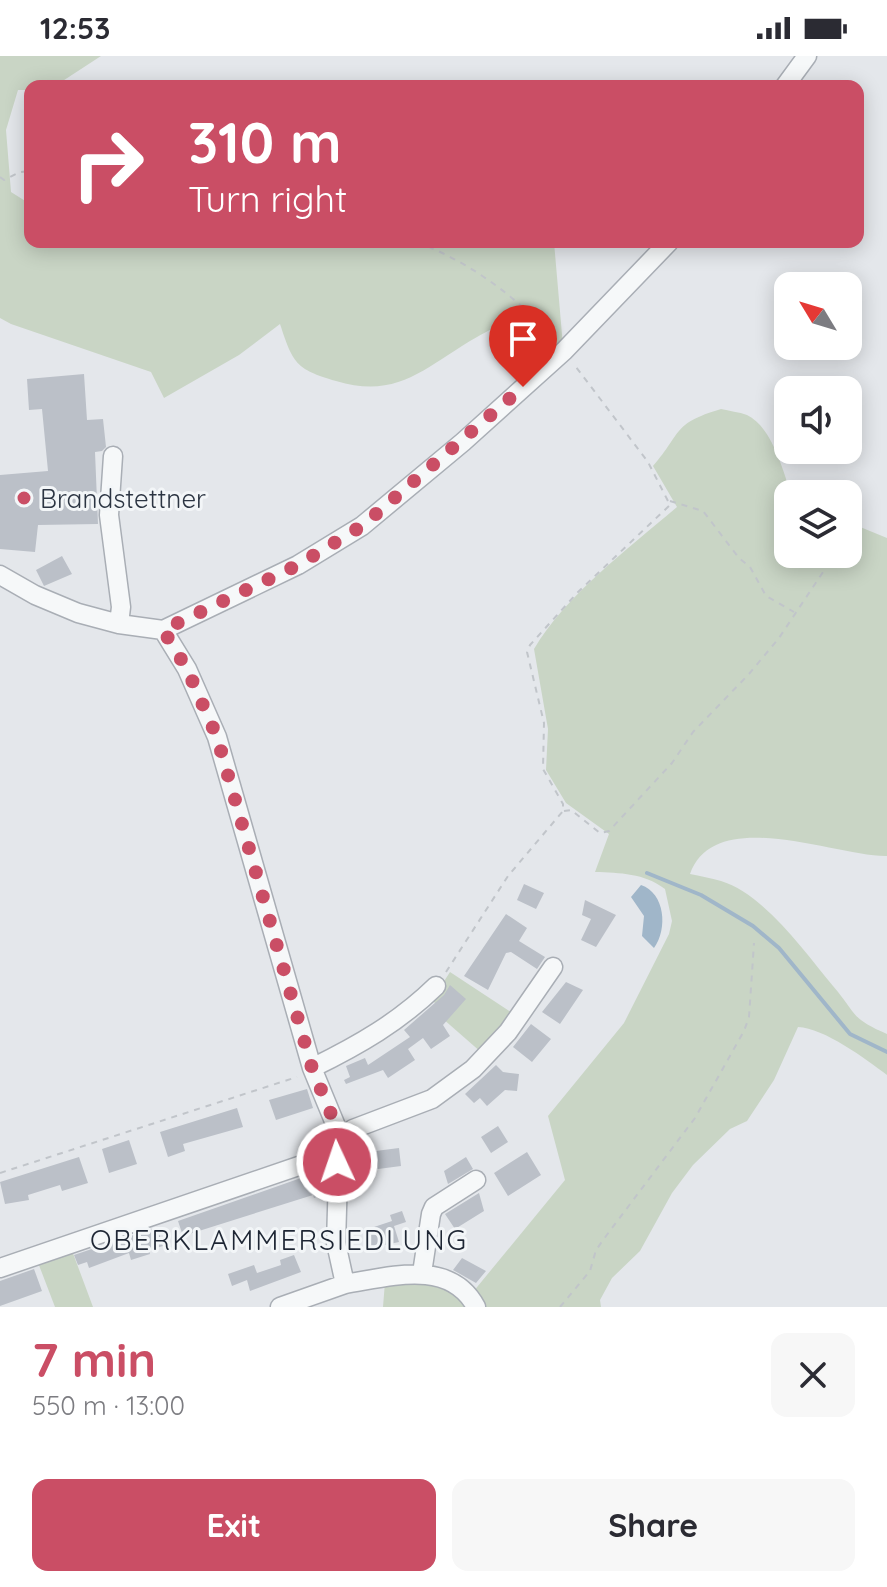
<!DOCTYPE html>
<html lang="en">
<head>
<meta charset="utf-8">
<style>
  body { margin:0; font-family:Quicksand,sans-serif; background:#f7f7f7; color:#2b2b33; height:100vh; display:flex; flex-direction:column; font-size:30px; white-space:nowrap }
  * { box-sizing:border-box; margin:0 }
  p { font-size:26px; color:#7c7c81 }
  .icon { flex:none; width:44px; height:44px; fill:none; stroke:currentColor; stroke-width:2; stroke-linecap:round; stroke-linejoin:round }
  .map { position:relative; height:1251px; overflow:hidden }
  .side { display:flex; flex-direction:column; background:#fff; flex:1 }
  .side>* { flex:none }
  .hud { position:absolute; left:24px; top:24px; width:840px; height:168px; border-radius:16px; box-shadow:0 4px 20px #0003; background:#ca4e65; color:#fff; overflow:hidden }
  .needle { width:52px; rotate:308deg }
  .controls { position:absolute; left:774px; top:216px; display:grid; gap:16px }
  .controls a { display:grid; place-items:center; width:88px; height:88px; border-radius:16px; background:#fff; box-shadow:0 4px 20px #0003; font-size:40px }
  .pin { position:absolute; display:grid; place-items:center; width:68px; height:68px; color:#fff; margin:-82px -34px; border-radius:50% 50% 50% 0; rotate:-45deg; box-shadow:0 0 8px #0007 }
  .pin .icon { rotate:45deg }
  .me { position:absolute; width:88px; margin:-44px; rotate:357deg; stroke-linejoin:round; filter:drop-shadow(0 0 6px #0008) }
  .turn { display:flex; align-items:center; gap:28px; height:168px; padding:0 32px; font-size:36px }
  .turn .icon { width:104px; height:104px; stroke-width:2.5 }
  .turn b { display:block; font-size:56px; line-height:68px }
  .round { display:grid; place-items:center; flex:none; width:84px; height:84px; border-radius:16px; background:#f7f7f7 }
  .overview { display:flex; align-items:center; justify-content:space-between; height:136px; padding:0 32px }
  h1 { font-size:48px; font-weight:700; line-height:60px; color:#ca4e65 }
  .primary-button { display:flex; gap:16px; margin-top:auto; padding:16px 32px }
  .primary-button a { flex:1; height:92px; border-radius:16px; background:#ca4e65; color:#fff; font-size:32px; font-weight:700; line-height:92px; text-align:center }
  .primary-button a+a { background:#f7f7f7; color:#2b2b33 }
  .status { display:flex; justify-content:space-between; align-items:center; height:56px; padding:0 40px; background:#fff; direction:ltr }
  .status svg { height:22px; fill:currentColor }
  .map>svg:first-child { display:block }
</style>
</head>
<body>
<div class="status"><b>12:53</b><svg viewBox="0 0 49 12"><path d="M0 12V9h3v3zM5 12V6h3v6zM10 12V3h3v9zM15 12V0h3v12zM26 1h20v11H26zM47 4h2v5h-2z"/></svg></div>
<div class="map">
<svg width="887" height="1251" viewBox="0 0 887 1251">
  <rect width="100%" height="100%" fill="#e4e7eb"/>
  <path fill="#c9d5c5" d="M0,0H101L55,30H30V34H18L6,74L11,136L30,148V186H554L563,290C548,283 529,269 511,268C500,268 486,276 477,281C426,310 399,344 336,325C295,313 293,307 280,268L239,299L164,342L151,316L11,268L0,262Z
    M721,353C729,355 739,356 747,359C772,371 783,414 791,438H788V498H848V466L887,482V800C836,801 715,748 690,818C700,820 711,822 721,825C764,838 805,896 833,930C857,958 850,962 887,978V1019C866,1003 824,972 798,971L774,1024L747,1065L730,1073L693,1109L672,1137L640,1195L612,1222L600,1244L601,1251H482L473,1236L565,1124L548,1060L624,967L669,878L672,865L665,833C644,817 620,817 595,816L609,778L566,747L546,714L548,673L534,593C566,539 629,492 677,451L653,410C683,376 671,368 721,353Z
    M450,916L514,958L482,997L434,955L437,949L432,944Z
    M71,1192L93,1251H55L37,1204Z
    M414,1222L447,1229L471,1251H383L385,1226Z"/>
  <path fill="#a0b6c9" d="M641,829C665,837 668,873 654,892L642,880L644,860L631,841Z"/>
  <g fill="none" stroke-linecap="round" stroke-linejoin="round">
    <path stroke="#a0b6c9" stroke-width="4" d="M647,817L701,839L753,870L779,892L850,978L887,996"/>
  </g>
  <path fill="#bbc0c8" d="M84,318L87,364L103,363L106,391L102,395L95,396L98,468L38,469L35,496L0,493V419L48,415L42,353L29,354L27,323Z
    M62,500L72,518L44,530L36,514Z
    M524,828L544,837L536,853L517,844Z
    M585,844L616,859L596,891L581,884L591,863L582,859Z
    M506,858L527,872L519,885L545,901L537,913L511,896L506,897L488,934L464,920Z
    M566,926L583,934L560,968L542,956Z
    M450,929L466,943L443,969L450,980L431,993L423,982L408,993L415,1004L388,1022L383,1014L346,1028L344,1024L350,1021L346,1010L365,1002L368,1009L410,981L404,974L444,939Z
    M531,968L551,983L532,1006L513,991Z
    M496,1009L503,1016L519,1018L517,1035L505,1034L487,1050L480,1042L474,1047L465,1038Z
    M307,1033L313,1052L276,1064L269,1044Z
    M237,1052L243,1071L183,1088L185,1095L168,1101L160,1076Z
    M498,1070L508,1086L491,1097L481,1081Z
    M129,1084L137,1108L109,1117L102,1093Z
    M399,1092L401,1110L363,1115L360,1097Z
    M527,1096L541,1119L508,1140L494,1117Z
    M79,1101L88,1127L62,1135L60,1129L28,1139L29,1144L5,1148L0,1126Z
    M466,1101L473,1113L448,1128L444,1115Z
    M318,1116L325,1138L314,1142L313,1139L183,1180L178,1165Z
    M479,1137L484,1155L455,1173L445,1158Z
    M402,1155L406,1166L394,1170L399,1186L371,1192L365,1174L392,1165L390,1159Z
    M157,1171L163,1190L149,1194L150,1198L131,1204L129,1197L89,1212L87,1206L78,1209L74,1199Z
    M294,1199L301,1216L250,1235L247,1224L232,1230L228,1218L254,1209L257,1217L281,1209L280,1204Z
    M462,1202L486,1215L476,1227L453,1214Z
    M34,1213L42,1235L0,1250V1225Z"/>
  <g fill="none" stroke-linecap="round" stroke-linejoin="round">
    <g stroke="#a9aeb5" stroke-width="21">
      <path id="minor" d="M785,30L807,0
        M113,400L109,459L121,551L119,568
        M0,519L35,539L78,557L119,568L163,574L298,509L362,470L463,386L564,295L669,186
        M163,574L187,613L217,681L312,1012L336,1070L339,1086L336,1187L345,1228C389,1221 450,1202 476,1251
        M312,1012C359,989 399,966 436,930
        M0,1212L322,1102L353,1073L432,1043L473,1013L508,976L553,911
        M422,1217L431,1158L434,1151L476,1124
        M280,1251L345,1228"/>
    </g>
    <path stroke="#c1c5ca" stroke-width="2" stroke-dasharray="6 6" stroke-linecap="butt" d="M0,121L4,124L20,116L30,115
      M417,186C471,207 516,240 554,283
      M670,445L703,455L739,502L750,511L766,540L794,556
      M848,479L857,466
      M564,755L571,754L600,777L609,775L672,707L693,676L749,618L779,582L835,498
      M446,916L508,820L563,755V748L543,713L544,667L527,596L530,589L578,536L670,449L648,406L573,307
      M0,1117L297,1021
      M560,1251L590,1215L596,1194L606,1180L695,1062L744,975L749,961L754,887"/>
    <use href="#minor" stroke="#f6f8f9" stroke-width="18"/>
  </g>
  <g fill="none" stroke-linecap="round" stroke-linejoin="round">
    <path stroke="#ca4e65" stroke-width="14" stroke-dasharray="0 25.2" d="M337,1106L336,1070L312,1012L217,681L187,613L163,574L298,509L362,470L523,331"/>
  </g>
  <circle fill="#ca4e65" stroke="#f3f6f8" stroke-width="3" cx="24" cy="442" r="8"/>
  <g text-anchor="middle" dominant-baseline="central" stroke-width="6" stroke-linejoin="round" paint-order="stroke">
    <g font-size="26" fill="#2c3543" stroke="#f3f6f8" text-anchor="start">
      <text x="40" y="442">Brandstettner</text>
    </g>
    <g font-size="28" letter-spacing="2" fill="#1e2634" stroke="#f3f6f8">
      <text x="279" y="1183">OBERKLAMMERSIEDLUNG</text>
    </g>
  </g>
</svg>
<div class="controls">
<a><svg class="needle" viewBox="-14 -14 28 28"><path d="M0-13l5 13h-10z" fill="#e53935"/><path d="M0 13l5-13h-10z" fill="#7c7c81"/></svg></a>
<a><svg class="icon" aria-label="sound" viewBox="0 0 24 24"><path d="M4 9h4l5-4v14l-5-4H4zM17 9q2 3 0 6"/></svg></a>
<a><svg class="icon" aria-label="layers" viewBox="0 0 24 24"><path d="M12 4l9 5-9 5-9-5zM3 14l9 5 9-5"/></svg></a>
</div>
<div class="pin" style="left:523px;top:331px;background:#d93025"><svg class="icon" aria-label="arrive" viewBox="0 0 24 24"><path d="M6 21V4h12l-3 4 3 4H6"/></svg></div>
<svg class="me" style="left:337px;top:1106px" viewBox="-20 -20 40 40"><circle r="17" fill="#ca4e65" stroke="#fff" stroke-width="3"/><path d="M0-11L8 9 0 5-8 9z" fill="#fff"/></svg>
<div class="hud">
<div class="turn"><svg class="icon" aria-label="right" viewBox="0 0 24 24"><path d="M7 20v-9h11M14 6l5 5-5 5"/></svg><div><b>310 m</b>Turn right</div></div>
</div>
</div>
<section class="side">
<div class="overview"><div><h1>7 min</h1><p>550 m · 13:00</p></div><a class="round"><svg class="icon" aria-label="close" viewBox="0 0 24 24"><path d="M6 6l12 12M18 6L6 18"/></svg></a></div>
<div class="primary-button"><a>Exit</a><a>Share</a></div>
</section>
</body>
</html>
